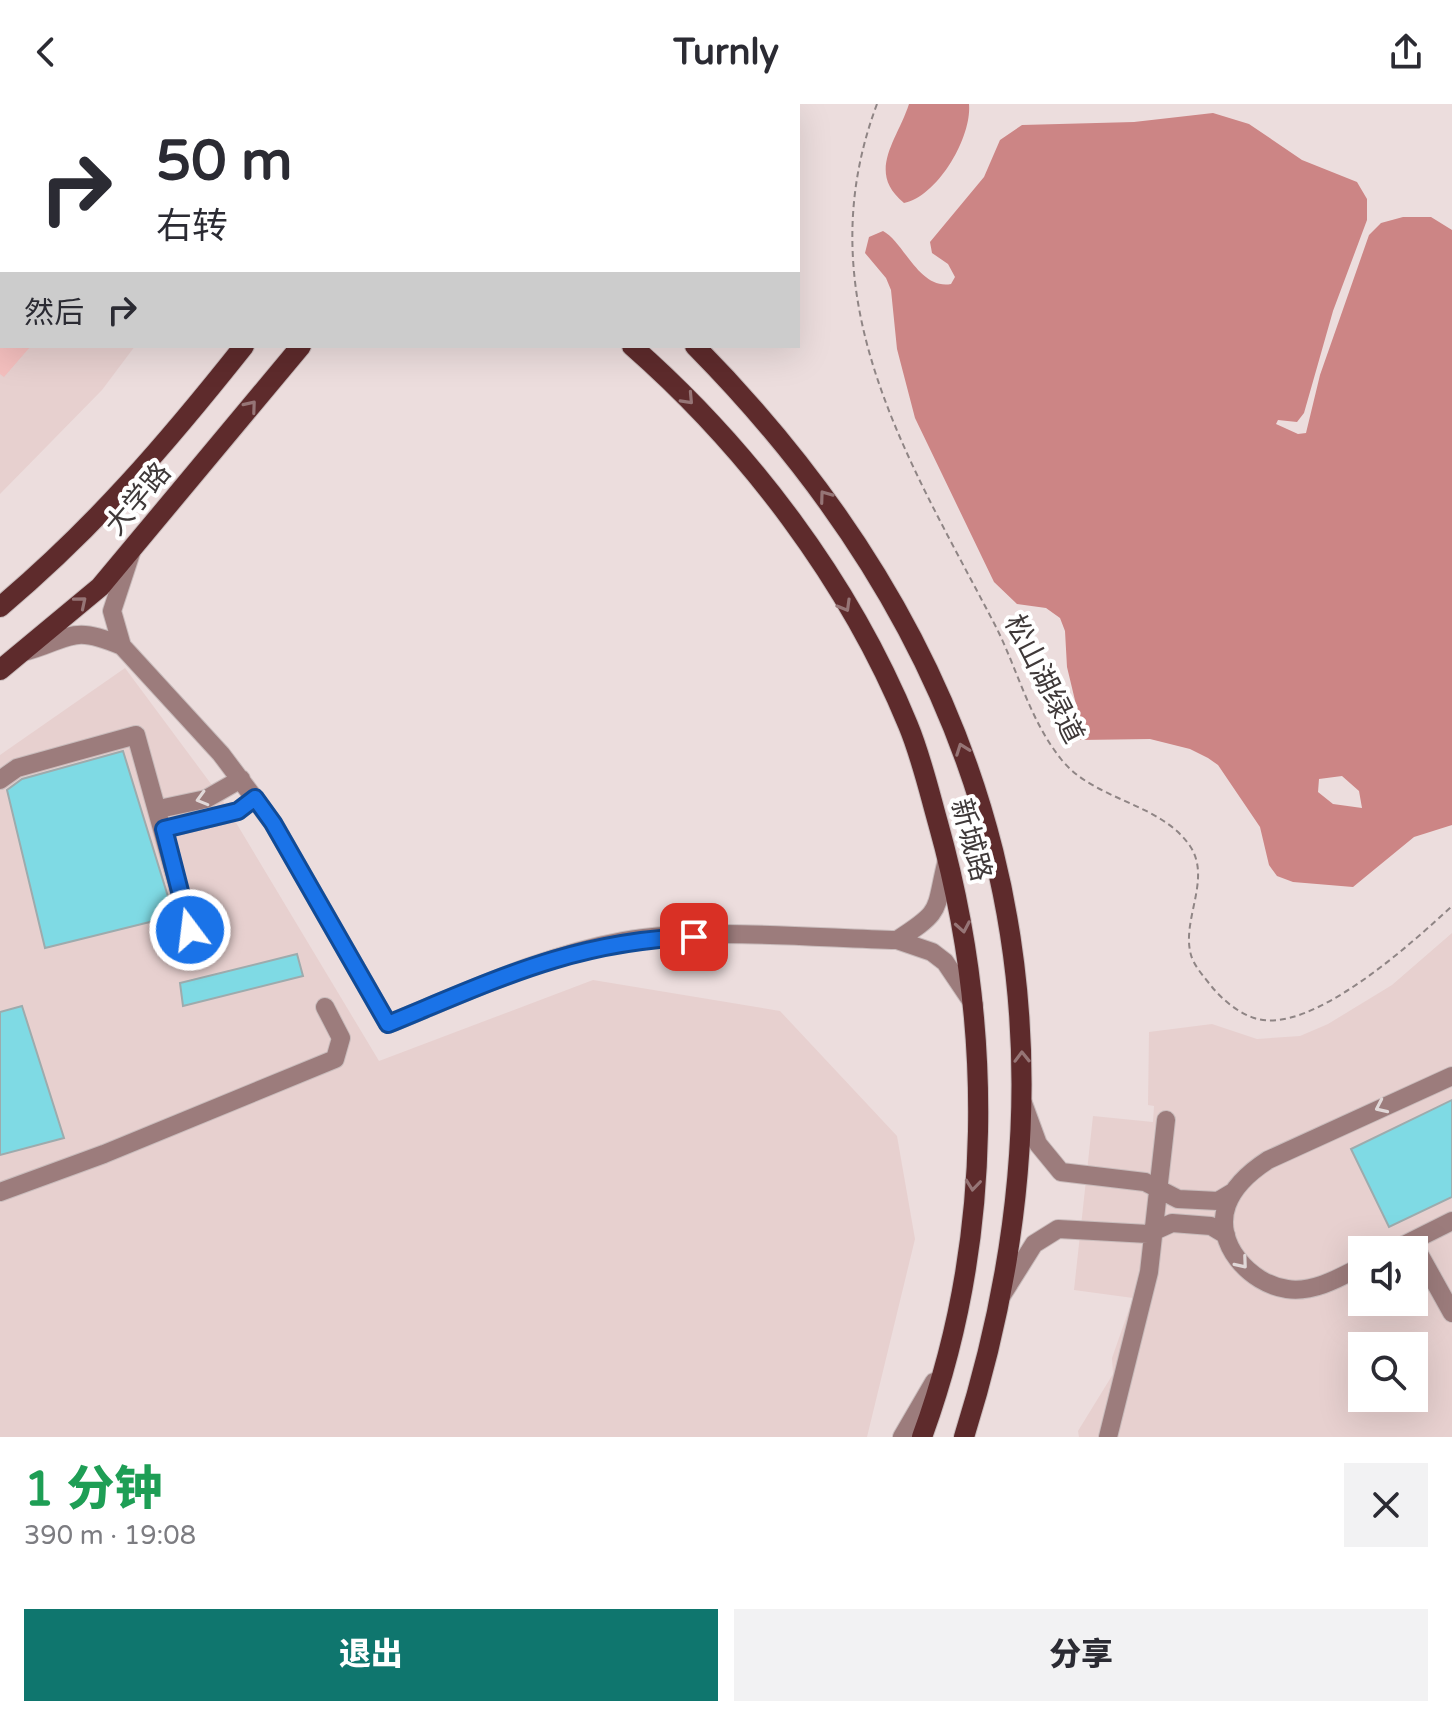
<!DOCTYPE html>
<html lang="zh">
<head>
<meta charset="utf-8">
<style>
  body { margin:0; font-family:"Varela Round","Noto Sans SC",sans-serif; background:#f2f2f3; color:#2b2b33; height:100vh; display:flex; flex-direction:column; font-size:30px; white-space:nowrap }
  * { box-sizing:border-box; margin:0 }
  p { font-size:26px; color:#7c7c81 }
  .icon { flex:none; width:44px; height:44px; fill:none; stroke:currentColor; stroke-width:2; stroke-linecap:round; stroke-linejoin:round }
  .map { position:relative; height:1333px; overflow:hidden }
  .details { display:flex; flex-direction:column; background:#fff; flex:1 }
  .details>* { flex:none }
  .top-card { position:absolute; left:0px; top:0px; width:800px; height:244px; box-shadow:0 8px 32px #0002; background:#fff; color:#2b2b33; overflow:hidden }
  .controls { position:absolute; left:1348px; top:1132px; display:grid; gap:16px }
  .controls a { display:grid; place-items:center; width:80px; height:80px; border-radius:0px; background:#fff; box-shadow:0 8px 32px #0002; font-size:40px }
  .pin { position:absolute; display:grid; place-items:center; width:68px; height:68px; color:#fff; margin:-34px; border-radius:16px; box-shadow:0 4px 12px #0006 }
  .me { position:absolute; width:88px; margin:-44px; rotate:345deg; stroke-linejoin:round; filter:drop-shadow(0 0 6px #0008) }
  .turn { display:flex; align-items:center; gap:28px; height:168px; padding:0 24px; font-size:36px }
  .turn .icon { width:104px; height:104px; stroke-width:2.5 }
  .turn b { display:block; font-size:56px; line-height:68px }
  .then { display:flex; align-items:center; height:76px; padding:0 24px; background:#0003; gap:16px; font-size:30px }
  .round { display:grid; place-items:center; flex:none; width:84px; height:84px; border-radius:0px; background:#f2f2f3 }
  .overview { display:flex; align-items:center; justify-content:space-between; height:136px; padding:0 24px }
  h1 { font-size:48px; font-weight:800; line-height:60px; color:#1e9e55 }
  .cta { display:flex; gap:16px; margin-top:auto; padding:16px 24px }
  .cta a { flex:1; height:92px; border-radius:0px; background:#0f766e; color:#fff; font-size:32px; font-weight:800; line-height:92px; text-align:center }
  .cta a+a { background:#f2f2f3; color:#2b2b33 }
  header { display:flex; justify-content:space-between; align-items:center; height:104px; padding:0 24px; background:#fff; font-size:36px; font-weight:800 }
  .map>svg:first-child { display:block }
</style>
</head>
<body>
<header><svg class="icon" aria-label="back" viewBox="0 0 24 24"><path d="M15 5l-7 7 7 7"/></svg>Turnly<svg class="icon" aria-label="share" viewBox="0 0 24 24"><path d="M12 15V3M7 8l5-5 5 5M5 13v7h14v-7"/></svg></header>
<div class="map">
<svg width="1452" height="1333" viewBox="0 0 1452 1333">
  <rect width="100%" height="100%" fill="#ecdddd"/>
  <path fill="#e7d0cf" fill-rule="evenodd" d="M0,0L132,2H2V242H135L102,286L0,390Z
    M125,564L220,692L379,957L593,876L780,907L897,1032L915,1135L867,1333H0V651Z
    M1452,829V1333H1079L1078,1327L1113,1270L1112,1254L1133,1194L1074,1186L1093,1012L1153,1018L1154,1002L1148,1001L1149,928L1212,920L1257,935L1300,932L1328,920L1392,881ZM1362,1146H1414V1198H1362ZM1362,1242H1414V1294H1362Z"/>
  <path fill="#f4bfbe" d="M0,0L48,2H2V242H39L30,243L4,273L0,270Z"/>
  <path fill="#cc8585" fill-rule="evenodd" d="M909,0H969C972,33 938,92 904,99C866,68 897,37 909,0Z
    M1213,9L1249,20L1302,56L1357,78L1367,95V116L1333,207L1304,309L1297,318L1278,316L1276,320L1298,330L1306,329L1320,271L1369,131L1381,119L1403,113H1431L1452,126V721L1414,733L1353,783L1293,778L1277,772L1269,761L1260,723L1218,661L1208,654L1190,645L1150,635L1080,636L1079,613L1067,563L1065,527L1060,514L1046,504L1017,500L994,478L915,314L897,245L891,186L886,174L865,149L869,133L883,127C904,138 919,186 951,180L955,173L948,160L932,149L930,138L984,73L1000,36L1022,21L1134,18ZM1342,672L1359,687L1362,704L1333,700L1318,688L1319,675Z"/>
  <path fill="#7fdae4" stroke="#9dabad" stroke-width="2" d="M123,647L174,812L45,844L7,686L22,675Z
    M297,850L303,872L183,902L180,879Z
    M22,902L64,1034L0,1051V908Z
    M1452,996V1093L1389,1123L1351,1045Z"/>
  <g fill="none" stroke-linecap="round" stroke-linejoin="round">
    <g stroke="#c9bcbc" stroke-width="20">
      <path id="minor" d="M132,446L112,507L122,542L221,650L273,719L388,920C465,889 541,852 623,837C702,823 816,834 897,836L932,848L945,858L974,901
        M20,549C71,536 69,519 122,542
        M0,676L17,664L136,631L190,826
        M159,705L206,695L241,675
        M164,725L238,707L255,694
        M897,836C944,806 934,808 947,756
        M1023,999L1038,1040L1061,1068L1145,1078L1178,1095L1218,1097L1233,1088
        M0,1088L104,1050L335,955L341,934L325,903
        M1412,1137L1452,1209
        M1394,1146L1452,1117
        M1362,1162C1339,1174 1313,1189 1287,1185C1250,1180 1213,1139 1227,1101C1234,1081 1251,1067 1268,1056L1452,972
        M1002,1191L1034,1140L1058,1125L1148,1130L1172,1119L1211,1122L1226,1131
        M902,1333L934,1278
        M1108,1333L1149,1168L1166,1016"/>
    </g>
    <g stroke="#c9bcbc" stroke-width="22">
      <path id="major" d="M321,0L324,2
        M392,0L394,2
        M433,2L434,0
        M485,2L487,0
        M502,2V0
        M632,242C748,344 849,477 908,621C921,652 929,687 938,719C994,919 994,1137 922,1333
        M695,242C1001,552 1095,917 964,1333
        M0,503C95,423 167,339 244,242
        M0,566L100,483L301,242"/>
    </g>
    <path stroke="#8f8585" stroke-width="2" stroke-dasharray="6 4" stroke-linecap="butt" d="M877,0C804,194 908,354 995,521C1018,566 1029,615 1061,655C1094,697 1160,698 1190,742C1212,775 1181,816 1191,851C1194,862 1205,874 1212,883C1223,896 1237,908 1254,914C1310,933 1413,838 1452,802"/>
    <use href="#minor" stroke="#9c7c7c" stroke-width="18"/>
    <use href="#major" stroke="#5e2b2c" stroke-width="20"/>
  </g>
  <defs><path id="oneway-chevron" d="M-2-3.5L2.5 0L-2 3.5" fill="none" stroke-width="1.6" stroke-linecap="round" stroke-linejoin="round" transform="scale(2)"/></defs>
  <g stroke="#967576">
    <use href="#oneway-chevron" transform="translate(688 295) rotate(47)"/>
    <use href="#oneway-chevron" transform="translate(251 302) rotate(-50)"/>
    <use href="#oneway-chevron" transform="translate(825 392) rotate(-126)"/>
    <use href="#oneway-chevron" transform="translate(81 498) rotate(-40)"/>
    <use href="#oneway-chevron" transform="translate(845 502) rotate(60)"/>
    <use href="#oneway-chevron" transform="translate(962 645) rotate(-110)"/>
    <use href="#oneway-chevron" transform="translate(963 823) rotate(80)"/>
    <use href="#oneway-chevron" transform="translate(1022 953) rotate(-91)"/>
    <use href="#oneway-chevron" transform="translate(973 1081) rotate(96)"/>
  </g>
  <g stroke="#e1d8d8">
    <use href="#oneway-chevron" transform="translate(202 695) rotate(164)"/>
    <use href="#oneway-chevron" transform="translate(1381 1003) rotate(155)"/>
    <use href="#oneway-chevron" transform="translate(1242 1159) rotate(50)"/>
  </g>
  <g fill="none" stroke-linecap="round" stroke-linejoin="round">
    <g stroke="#114b97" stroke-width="20">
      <path id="route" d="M190,826L164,725L238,707L255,694L273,719L388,920C495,876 576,836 694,833"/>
    </g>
    <use href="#route" stroke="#1a73e8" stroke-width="14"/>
  </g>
  <g text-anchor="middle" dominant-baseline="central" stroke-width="8" stroke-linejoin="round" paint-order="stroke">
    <g font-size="28" fill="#3f3939" stroke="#fff">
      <text transform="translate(138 395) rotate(-50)">大学路</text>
      <text transform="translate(1044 575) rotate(63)">松山湖绿道</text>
      <text transform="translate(971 736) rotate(75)">新城路</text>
    </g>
  </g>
</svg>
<div class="controls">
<a><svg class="icon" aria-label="sound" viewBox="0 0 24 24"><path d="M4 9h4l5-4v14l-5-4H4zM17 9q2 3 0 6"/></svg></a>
<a><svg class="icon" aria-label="search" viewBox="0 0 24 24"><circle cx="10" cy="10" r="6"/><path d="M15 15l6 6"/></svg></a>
</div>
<div class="pin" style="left:694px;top:833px;background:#d93025"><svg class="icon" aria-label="arrive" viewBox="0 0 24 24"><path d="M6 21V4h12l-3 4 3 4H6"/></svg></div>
<svg class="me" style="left:190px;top:826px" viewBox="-20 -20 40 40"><circle r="17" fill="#1a73e8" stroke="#fff" stroke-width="3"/><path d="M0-11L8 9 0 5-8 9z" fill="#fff"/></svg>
<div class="top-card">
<div class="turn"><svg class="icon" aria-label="right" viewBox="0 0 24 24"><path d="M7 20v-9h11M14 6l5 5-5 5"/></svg><div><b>50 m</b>右转</div></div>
<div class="then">然后<svg class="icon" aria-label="right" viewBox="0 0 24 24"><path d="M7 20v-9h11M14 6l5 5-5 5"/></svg></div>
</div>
</div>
<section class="details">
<div class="overview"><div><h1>1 分钟</h1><p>390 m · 19:08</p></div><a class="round"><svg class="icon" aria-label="close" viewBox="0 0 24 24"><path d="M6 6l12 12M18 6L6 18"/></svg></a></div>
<div class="cta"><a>退出</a><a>分享</a></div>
</section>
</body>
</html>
